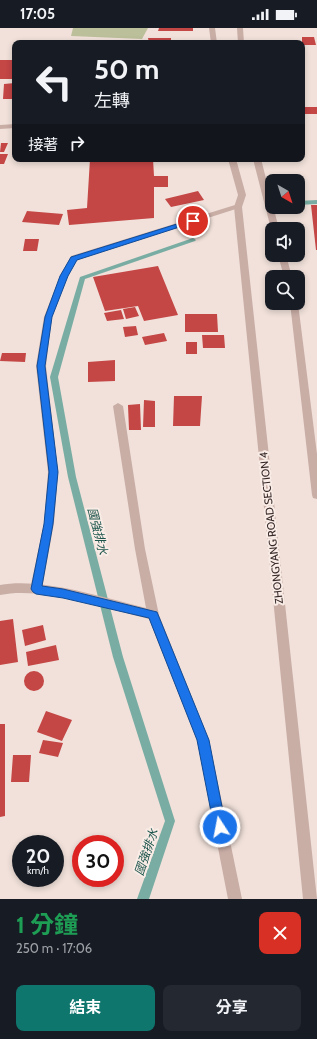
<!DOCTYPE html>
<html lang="zh-TW">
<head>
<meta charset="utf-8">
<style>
  body { margin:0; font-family:Cabin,"Noto Sans TC",sans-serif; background:#242831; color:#f1f3f6; height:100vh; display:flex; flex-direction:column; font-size:15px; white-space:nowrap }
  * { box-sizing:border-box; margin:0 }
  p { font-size:13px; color:#9ea1a6 }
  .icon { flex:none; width:22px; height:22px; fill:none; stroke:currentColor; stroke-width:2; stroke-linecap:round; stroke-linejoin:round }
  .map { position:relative; height:871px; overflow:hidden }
  .side { display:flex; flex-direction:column; background:#171b24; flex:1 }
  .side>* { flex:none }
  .banner { position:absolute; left:12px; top:12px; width:293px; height:122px; border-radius:8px; box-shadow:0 2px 6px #0003; background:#171b24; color:#f1f3f6; overflow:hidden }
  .needle { width:26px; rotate:141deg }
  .controls { position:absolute; left:265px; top:146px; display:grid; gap:8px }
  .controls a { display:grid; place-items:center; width:40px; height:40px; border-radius:8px; background:#171b24; box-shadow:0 2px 6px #0003; font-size:20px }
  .speed { position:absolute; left:12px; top:807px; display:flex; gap:8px; font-size:20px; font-weight:700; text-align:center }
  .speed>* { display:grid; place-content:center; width:52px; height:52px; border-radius:50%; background:#171b24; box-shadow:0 2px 6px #0003; line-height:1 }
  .speed small { font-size:10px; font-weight:400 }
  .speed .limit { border:6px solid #d22; background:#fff; color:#111 }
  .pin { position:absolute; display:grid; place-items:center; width:34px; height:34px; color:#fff; margin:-17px; border:2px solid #fff; border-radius:50%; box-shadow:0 1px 4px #0007 }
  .me { position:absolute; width:44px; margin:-22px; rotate:349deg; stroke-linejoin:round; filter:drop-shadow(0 0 3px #0008) }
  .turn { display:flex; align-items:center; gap:14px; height:84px; padding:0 16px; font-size:18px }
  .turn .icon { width:52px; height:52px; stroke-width:2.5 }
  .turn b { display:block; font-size:28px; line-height:34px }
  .then { display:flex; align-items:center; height:38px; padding:0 16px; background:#0003; gap:8px; font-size:15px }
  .round { display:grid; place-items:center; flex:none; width:42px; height:42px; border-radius:8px; background:#242831 }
  .head { display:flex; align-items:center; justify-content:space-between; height:68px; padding:0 16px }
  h1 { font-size:24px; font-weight:700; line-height:30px; color:#1e9e55 }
  .cta { display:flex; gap:8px; margin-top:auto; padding:8px 16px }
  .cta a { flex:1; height:46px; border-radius:8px; background:#0f766e; color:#fff; font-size:16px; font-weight:700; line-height:46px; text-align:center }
  .cta a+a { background:#242831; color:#f1f3f6 }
  .status { display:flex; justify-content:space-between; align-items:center; height:28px; padding:0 20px; background:#171b24; direction:ltr }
  .status svg { height:11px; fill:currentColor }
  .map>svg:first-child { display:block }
</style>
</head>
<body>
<div class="status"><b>17:05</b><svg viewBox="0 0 49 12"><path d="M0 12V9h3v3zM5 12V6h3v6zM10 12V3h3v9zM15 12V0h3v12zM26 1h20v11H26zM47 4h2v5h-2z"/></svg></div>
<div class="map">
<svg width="317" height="871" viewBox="0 0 317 871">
  <rect width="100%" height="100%" fill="#f1e1da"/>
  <path fill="#bcc09a" d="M73,0H148L142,11L71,8Z"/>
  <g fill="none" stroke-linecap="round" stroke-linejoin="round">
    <path fill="#79ada3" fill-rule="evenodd" d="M317,172V176L298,177V173Z
      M193,210L196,212L195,213L85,251L58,349L76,449L123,629L175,793L149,871H137L165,793L113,629L68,449L50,349L80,249Z"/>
  </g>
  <path fill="#c44645" d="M159,0H193V3H158Z
    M302,9H314L316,17H302Z
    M148,10H171V15H149Z
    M0,32H15V51H0Z
    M15,55V71H3L4,56Z
    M302,79H317V86H302Z
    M1,115H8L4,124H0Z
    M0,126H8L4,136H0Z
    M90,131H153L154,148H168V159H154V190L69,197L67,182L87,180Z
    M198,163L204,172L171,179L165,171Z
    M311,177H317V222H316Z
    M27,183L63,186L59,197L22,194Z
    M25,211H39L37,223H23Z
    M158,238L178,287L144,293L138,278L105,283L93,249Z
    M135,279L139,288L126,291L123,281Z
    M121,282L124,291L107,293L104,285Z
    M185,286H217L218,304H185Z
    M136,298L138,307L125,309L123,299Z
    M164,305L167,313L145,317L142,309Z
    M202,307H224L225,320H203Z
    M186,314H197V326H186Z
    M2,325H26L25,334L0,333Z
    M115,332V353L88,354V334Z
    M174,368H202L200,398H173Z
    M144,372L155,373V399H143Z
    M140,376L141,402H129L128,377Z
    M13,591L18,634L0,637V593Z
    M43,597L46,612L25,618L22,602Z
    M56,617L59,632L28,638L26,624Z
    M24 653a10 10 0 1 1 20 0a10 10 0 1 1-20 0Z
    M46,683L72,692L62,713L37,704Z
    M0,696H5V788L0,789Z
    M43,712L63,715L58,729L39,725Z
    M13,727H31L29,754H11Z"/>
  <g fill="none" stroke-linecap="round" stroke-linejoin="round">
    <path fill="#c9aea6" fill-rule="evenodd" d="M235,177H241L242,179L77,232L68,248L52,289L46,338L58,444L54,495L42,561L40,564L36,566L32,564L30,561L44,495L48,444L36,338L44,289L60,248L71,228Z"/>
    <path fill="#c9aea6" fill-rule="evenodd" d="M118,375L123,378L145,521L159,587L209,712L242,871H228L197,712L149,591C108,581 42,558 0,567V557C41,549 105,570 146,580L135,521L113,378Z"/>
    <path fill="#c9aea6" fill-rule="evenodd" d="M209,0H215L217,15H211Z
      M237,0H243L244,15H238Z
      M15,96V100L0,101V97Z
      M228,131H236L246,167L242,179L317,871H303L234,179L238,167Z
      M253,131H261L279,201H272V202L271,201Z
      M278,227H286L292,249H284Z
      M290,275H298L317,426V471L313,470L312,467Z"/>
  </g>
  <path fill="#1a73e8" stroke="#114b97" d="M193,191L195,192V194L77,232L68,248L52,289L45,338L58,444L53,496L42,558L63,561L157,584L209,712L226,799L225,803L220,805L216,803L214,799L197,712L149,590L63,570L36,566L33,564L31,561L44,496L49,444L37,338L45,289L60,248L71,229Z"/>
  <g text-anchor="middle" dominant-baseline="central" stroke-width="4" stroke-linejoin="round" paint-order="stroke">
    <g font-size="11" fill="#352827" stroke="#f9ece6">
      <text transform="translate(271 500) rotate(-96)">ZHONGYANG ROAD SECTION 4</text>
    </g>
    <g font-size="12" font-style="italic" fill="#1d554c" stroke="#f9ece6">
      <text transform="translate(98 503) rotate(76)">國強排水</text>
      <text transform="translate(146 824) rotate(-71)">國強排水</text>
    </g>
  </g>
</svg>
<div class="controls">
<a><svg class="needle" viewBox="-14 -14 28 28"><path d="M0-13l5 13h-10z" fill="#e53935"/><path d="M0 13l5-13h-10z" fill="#9ea1a6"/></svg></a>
<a><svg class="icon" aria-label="sound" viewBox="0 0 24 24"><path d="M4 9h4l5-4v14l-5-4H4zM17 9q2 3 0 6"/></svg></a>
<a><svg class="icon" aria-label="search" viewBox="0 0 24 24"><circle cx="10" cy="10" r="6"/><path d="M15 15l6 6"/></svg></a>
</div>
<div class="speed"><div>20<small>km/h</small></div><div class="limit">30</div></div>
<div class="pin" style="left:193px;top:193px;background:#d93025"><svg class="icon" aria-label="arrive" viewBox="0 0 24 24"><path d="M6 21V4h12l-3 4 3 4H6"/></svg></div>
<svg class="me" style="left:220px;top:799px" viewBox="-20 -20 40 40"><circle r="17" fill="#1a73e8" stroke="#fff" stroke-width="3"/><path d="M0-11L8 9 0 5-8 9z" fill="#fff"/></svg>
<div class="banner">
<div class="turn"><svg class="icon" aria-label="left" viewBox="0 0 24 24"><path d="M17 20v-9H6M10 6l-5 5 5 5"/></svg><div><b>50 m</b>左轉</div></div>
<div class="then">接著<svg class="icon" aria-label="right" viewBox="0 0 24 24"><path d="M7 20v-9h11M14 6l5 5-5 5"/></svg></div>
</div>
</div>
<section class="side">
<div class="head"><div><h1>1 分鐘</h1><p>250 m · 17:06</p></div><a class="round" style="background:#d93025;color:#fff"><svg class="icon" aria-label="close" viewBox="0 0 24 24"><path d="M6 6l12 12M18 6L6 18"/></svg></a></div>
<div class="cta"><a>結束</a><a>分享</a></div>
</section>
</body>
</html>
